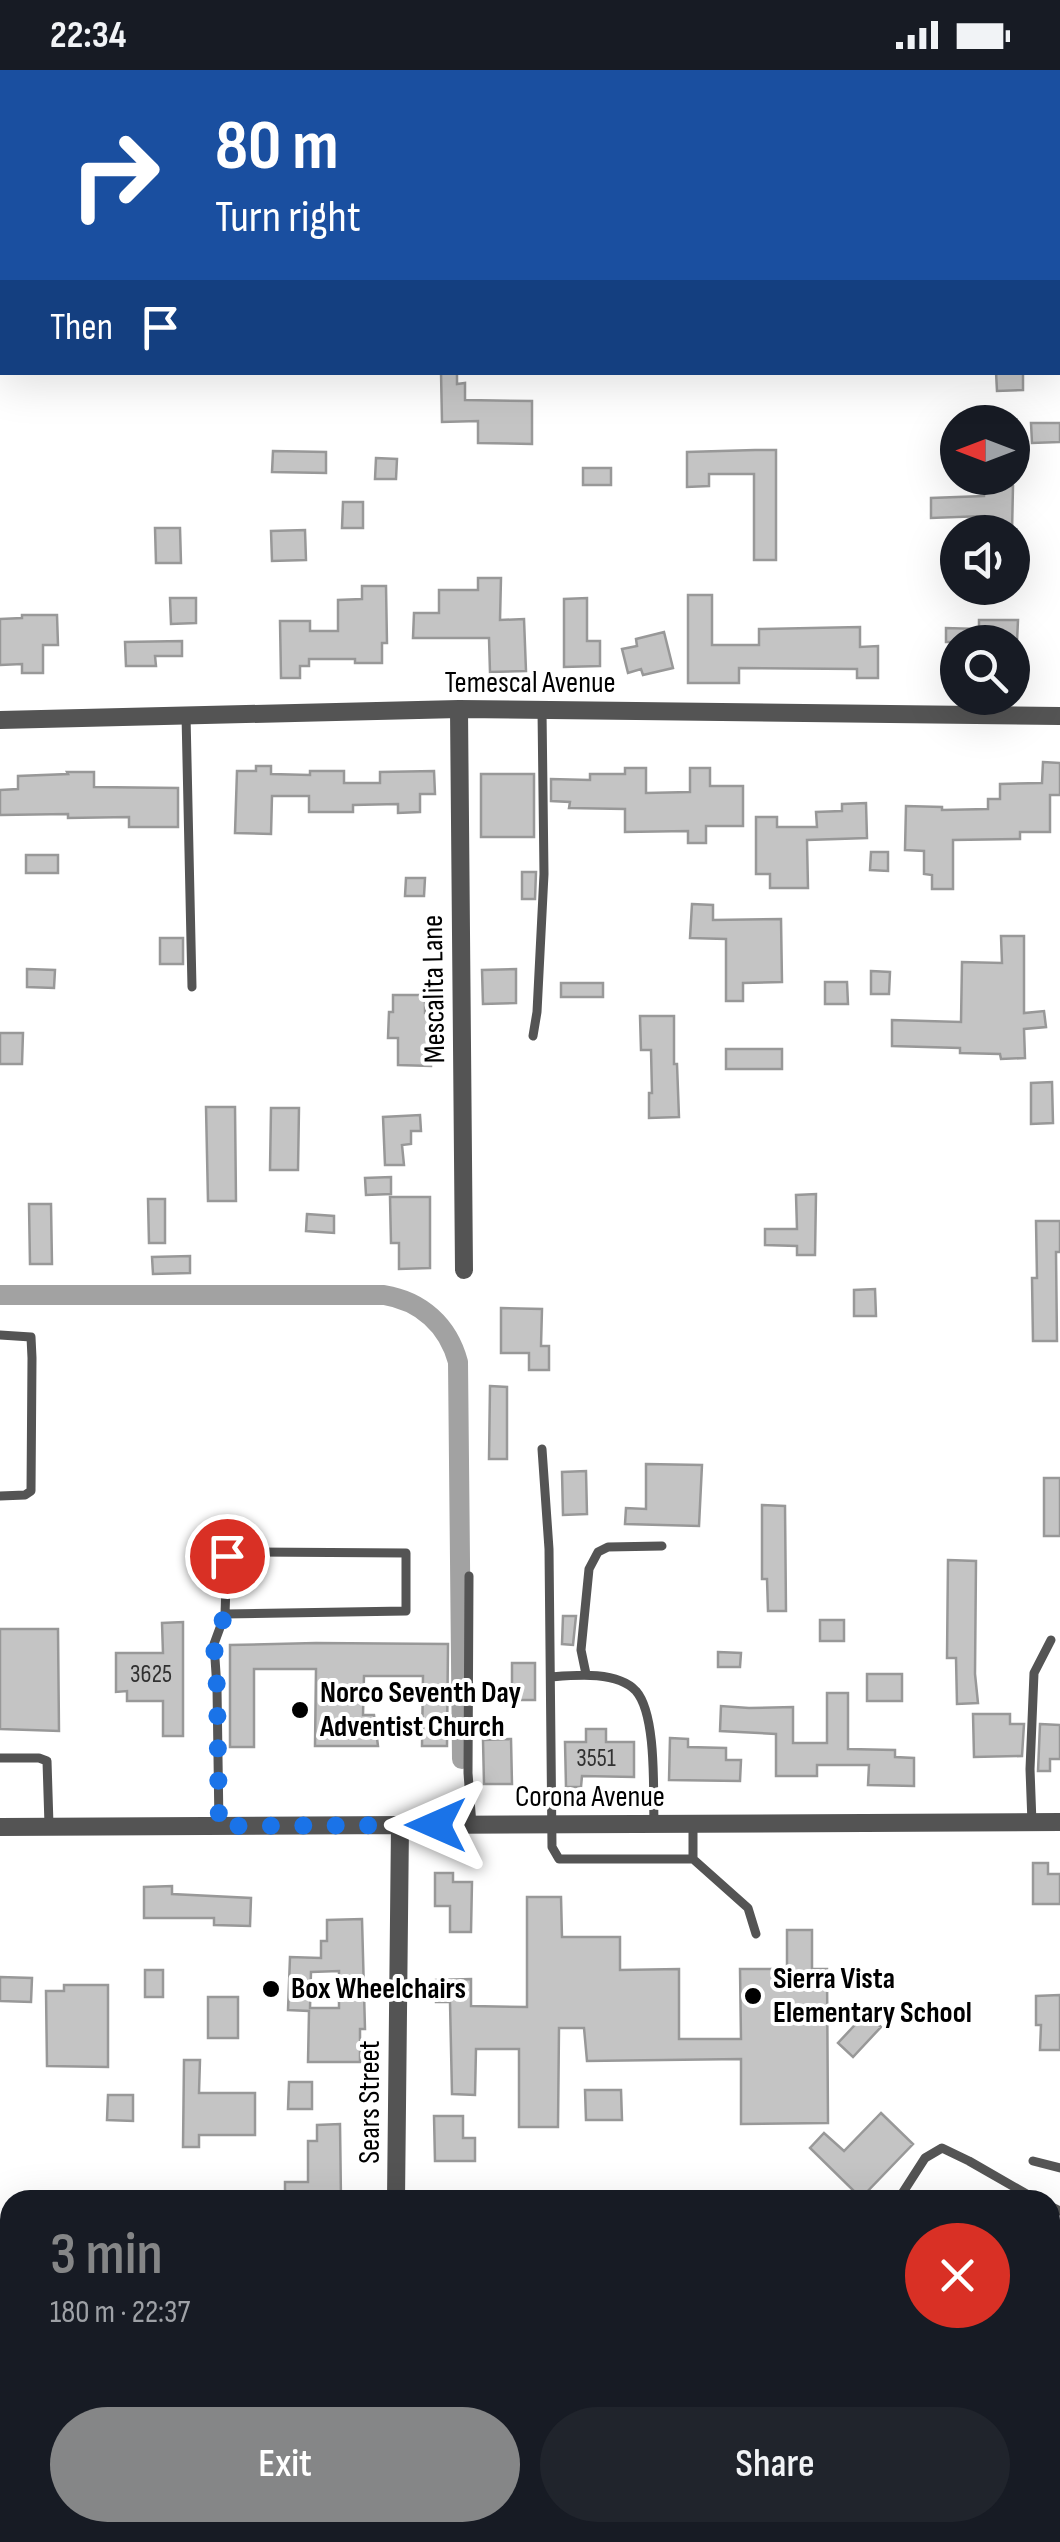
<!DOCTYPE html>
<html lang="en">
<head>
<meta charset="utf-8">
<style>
  body { margin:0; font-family:"Sofia Sans Condensed",sans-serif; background:#20242c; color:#f1f3f6; height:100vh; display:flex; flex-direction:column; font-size:38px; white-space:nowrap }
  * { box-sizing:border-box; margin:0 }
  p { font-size:32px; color:#9ea1a6 }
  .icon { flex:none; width:55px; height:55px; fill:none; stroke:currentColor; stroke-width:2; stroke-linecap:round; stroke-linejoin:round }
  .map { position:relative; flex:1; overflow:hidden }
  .panel { position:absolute; left:0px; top:2120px; width:1060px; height:352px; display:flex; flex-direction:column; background:#171b24; border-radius:30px 30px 0 0; box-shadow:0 10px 40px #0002 }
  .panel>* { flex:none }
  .guide { position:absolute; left:0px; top:0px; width:1060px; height:305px; box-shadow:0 10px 40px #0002; background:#1a4fa0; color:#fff; overflow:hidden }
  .needle { width:65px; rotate:270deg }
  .controls { position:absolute; left:940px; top:335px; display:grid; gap:20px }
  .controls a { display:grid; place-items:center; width:90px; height:90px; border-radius:50%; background:#171b24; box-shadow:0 10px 40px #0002; font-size:50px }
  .pin { position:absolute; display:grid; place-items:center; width:85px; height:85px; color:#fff; margin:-42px; border:5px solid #fff; border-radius:50%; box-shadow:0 2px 10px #0007 }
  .me { position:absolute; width:110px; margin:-55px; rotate:270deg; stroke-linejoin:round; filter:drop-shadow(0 0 8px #0008) }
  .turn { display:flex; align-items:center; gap:35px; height:210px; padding:0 50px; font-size:45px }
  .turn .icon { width:130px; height:130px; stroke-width:2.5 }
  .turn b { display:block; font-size:70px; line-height:85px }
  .then { display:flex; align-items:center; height:95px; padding:0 50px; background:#0003; gap:20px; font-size:38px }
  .round { display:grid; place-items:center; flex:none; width:105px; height:105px; border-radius:52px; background:#20242c }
  .summary { display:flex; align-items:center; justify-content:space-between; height:170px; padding:0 50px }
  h1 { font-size:60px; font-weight:600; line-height:75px; color:#858687 }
  .primary-button { display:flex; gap:20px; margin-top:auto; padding:20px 50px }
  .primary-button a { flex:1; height:115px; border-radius:60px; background:#858687; color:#fff; font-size:40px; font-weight:600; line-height:115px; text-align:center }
  .primary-button a+a { background:#20242c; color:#f1f3f6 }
  .status { display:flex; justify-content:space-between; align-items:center; height:70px; padding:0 50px; background:#171b24; direction:ltr }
  .status svg { height:28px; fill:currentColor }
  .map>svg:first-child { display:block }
</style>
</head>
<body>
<div class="status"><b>22:34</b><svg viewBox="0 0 49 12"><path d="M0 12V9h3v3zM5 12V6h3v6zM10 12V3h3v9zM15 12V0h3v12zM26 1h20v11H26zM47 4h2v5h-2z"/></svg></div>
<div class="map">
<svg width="1060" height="2472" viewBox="0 0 1060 2472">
  <rect width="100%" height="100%" fill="#fff"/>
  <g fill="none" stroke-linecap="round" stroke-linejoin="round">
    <path stroke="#a2a2a2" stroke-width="20" d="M0,1225H384C421,1231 448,1255 458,1292L462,1689
      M499,2462V2472"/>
  </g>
  <path fill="#c4c4c4" stroke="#989898" stroke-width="2.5" fill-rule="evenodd" d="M441,302H457V314L465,313V330L532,331V374L478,373V351L442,352Z
    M996,302H1023V320L997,321Z
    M1031,353H1060V372L1032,373Z
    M755,380H776V490H754V404H709V416L687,417V382Z
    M273,381L326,382V403L272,402Z
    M376,388L397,389L396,409H375Z
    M583,398H611V415H583Z
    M984,416H1013L1012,462H984V446L931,448V428L984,426Z
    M343,432H363V458H342Z
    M155,458H180L181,493H156Z
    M305,460L306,490L272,491L271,461Z
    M478,508H501L500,550L524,549L526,601L490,602L489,568H413L414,543H439V520H478Z
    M362,516H386L387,573H382V593H355V589H309V596H300V608H281L280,551H310V561H338V530L362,529Z
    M688,525H712V575H759V559L860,557V577L878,576V608H857V599L739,598V613H688Z
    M170,528H196V553L171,554Z
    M587,528V571H600V596L564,597V529Z
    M22,545H57L58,575H43V603H22V594L0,595V549L22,548Z
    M979,550H1018L1017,572H946V558L979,559Z
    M664,562L673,598L643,605L641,599L628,603L622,579L637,576L636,569Z
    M182,571V586H155L156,596H126L125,572Z
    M1043,692L1060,693V725H1050V762H1020V769L953,770V819H932V805L924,804V781L905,780L906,736L942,737V740L988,739V729H1000V714L1042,713Z
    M256,696H271V704L310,705V701H344V713H380V702L434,701L435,724H420V742L398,743V734L353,735V742H309V726H272L271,764L235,763L237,701H256Z
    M625,698H646V723L690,722V698H710V716H743V756H706V773H688V761L625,762V739L569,738L570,732L551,731V709L590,710V704H625Z
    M67,702H94V717L178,718V757H129V747L68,748V744L0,745V720L18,719V706L68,704Z
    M481,704H534V767H481Z
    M866,733L867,768L807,770L808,818H770V804H756V747H777V757H817L816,742L842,741V734Z
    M871,782H888V801L870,800Z
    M26,785H58V803H26Z
    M522,802H536L535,829H522Z
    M406,808H425L424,826H405Z
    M692,834L713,835V850L781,849L782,912L743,913V931H726V869L690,868Z
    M1001,866H1024V943L1044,941L1046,957L1024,959L1025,988L1001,989L1000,984L960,983V978L892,976V950L961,952L962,892L1002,893Z
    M160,868H183V894H160Z
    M27,899L55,900L54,918L27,917Z
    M516,899V933L483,934L482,900Z
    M871,901L890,902L889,924H871Z
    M825,912H847L848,934H825Z
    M561,913H603V927H561Z
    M393,925H425V943H431V996L398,995V968H388L389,942H393Z
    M640,946H674V994H677L679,1047L649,1048V1023H652L651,980H641Z
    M0,963H23L22,994H0Z
    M726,979H782V999H726Z
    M1052,1012L1053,1053L1031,1054V1013Z
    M206,1037H235L236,1131H208Z
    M271,1038H299L298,1100H270Z
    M420,1045L421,1061H411V1074L402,1075L404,1095H385L383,1047Z
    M391,1107V1124L366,1125L365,1108Z
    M816,1124L815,1185H797V1176L765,1175V1159H797L796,1125Z
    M390,1127H430V1198L399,1199V1173H391Z
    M148,1129H165V1173H149Z
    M29,1134H51L52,1194H30Z
    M307,1144L334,1146V1163L306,1161Z
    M1036,1151H1060V1182H1056L1057,1271H1033L1032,1208H1037Z
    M190,1186V1203L153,1204L152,1187Z
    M875,1219L876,1246H854V1220Z
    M501,1238L542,1239L541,1276H549V1300H529V1283H501Z
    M490,1316L507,1317V1389H489Z
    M646,1394L702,1395L699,1456L625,1454L626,1438L646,1439Z
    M586,1401L587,1444L563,1445L562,1402Z
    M1044,1408H1060V1466H1044Z
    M762,1435L785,1436L786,1541H768L767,1509H762Z
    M948,1490L976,1491L975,1604L978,1633L957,1634L956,1588H947Z
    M563,1546H576L573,1575L562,1574Z
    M820,1550H844V1571H820Z
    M183,1552V1666H163V1631H127V1621L116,1622V1583H163L162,1553Z
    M0,1559H58L59,1661L0,1659Z
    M316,1573L448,1574L447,1676H422L423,1606H364L363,1645H374L378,1676H315L316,1599H254V1677H230V1575Z
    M718,1582L741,1583L740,1597H718Z
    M512,1593H535V1630H512Z
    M867,1604H902V1631H867Z
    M827,1623H848V1679L895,1680V1687L914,1688V1716L868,1715L869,1695H817V1706H776V1664L720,1661L721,1636L749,1638L793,1637V1673H827Z
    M973,1644H1010V1654H1024L1022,1686L974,1687Z
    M1040,1654L1060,1655V1689H1050V1701H1038Z
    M586,1659H606V1672H634V1707L582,1706L581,1717H566L565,1672H586Z
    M670,1668L688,1669V1677L726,1678V1690H741L740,1711L669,1710Z
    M511,1669L512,1714H484L483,1670Z
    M1033,1793H1048V1804H1060V1834H1033Z
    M435,1803H453V1812H472L471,1862H450V1836H435Z
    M172,1816V1824L251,1828L250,1856L214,1855V1848H144V1817Z
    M527,1827H561L562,1867H620V1900L679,1899V1969H741L740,1899H787V1860H812V1899H827L828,2053L741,2054V1989L587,1991L584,1958H559L558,2057H519V1979H476L475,2025L452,2024L450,1932H436V1910L471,1909V1936L527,1937Z
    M362,1849L365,1959H360V1992H308L309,1941L288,1940L290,1887L321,1888V1871H327V1850ZM339,1901V1938H310L311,1902Z
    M145,1900H163V1927H145Z
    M0,1907L32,1908L31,1932L0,1931Z
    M64,1915H108V1997L47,1996L46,1921H64Z
    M1060,1925V1980H1040L1041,1955H1036V1926Z
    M208,1927H238V1968H208Z
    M866,1943L881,1957L853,1987L838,1973Z
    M184,1990H200L199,2023H255V2065H199V2077H183Z
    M289,2012H312V2039H288Z
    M585,2020H621L622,2050H586Z
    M108,2025H133V2051L107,2050Z
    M881,2043L913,2074L861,2128L810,2078L824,2063L844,2081Z
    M434,2046H463V2068H475V2091H435Z
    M340,2054L341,2130H285V2112H308V2071H317V2055Z"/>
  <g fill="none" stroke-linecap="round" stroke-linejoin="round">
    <path stroke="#545454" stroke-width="9" d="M186,645L192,917
      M533,966L537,942L544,804L542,640
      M0,1265L31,1267L32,1288L31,1421L25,1425L0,1426
      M542,1379L549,1479L552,1777L559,1789H693L748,1838L756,1864
      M469,1506L468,1703L472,1755
      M586,1604L581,1580L589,1499L598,1482L608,1477L662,1476
      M552,1607C576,1605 617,1601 636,1621C657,1645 653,1722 654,1754
      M0,1688H39L47,1691L49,1755
      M1032,1753L1030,1699L1034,1603L1051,1570
      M693,1754V1789
      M219,1756L217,1618L214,1574L225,1544L406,1541V1483L254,1482L227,1486L225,1544
      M1033,2091L1060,2098
      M898,2130L925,2088L942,2078L969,2091L1037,2130
      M1050,2136L1060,2141
      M1050,2159H1060"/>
    <path stroke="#545454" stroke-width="18" d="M0,101H2
      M1058,104H1060
      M459,639L464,1200
      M0,650L459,639L1060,646
      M0,1757L1060,1752
      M396,2130L400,1755"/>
  </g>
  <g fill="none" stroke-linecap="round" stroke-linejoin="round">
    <path stroke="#1a73e8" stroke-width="18" stroke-dasharray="0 32.4" d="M227,1486L225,1544L214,1574L217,1618L219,1756L436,1755"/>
  </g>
  <g fill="#000" stroke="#fff" stroke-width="4">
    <circle cx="300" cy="1640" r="10"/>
    <circle cx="271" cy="1919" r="10"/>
    <circle cx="753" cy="1926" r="10"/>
  </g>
  <g text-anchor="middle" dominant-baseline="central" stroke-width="8" stroke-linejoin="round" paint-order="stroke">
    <g font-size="25" fill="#313131">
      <text x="151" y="1604">3625</text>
      <text x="596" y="1688">3551</text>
    </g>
    <g font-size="30" fill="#000" stroke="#fff">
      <text x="530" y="613">Temescal Avenue</text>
      <text transform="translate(434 919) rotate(-91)">Mescalita Lane</text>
      <text x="590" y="1727">Corona Avenue</text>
      <text transform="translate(370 2032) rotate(-90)">Sears Street</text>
    </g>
    <g font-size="30" font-weight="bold" fill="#000" stroke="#fff" text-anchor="start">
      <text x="320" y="1623">Norco Seventh Day<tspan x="320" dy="34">Adventist Church</tspan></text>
      <text x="773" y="1909">Sierra Vista<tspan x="773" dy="34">Elementary School</tspan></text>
      <text x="291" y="1919">Box Wheelchairs</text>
    </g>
  </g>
</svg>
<div class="controls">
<a><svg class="needle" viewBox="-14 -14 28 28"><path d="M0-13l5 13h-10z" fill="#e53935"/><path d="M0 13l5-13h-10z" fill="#9ea1a6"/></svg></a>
<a><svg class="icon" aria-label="sound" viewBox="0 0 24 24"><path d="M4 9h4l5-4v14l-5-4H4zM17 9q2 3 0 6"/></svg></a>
<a><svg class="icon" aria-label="search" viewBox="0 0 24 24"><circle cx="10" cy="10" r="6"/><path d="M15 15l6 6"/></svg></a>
</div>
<div class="pin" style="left:227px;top:1486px;background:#d93025"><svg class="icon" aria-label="arrive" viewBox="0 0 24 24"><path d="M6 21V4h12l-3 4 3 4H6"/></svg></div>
<svg class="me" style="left:436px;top:1755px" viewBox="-20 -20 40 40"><path d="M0-17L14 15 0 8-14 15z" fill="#1a73e8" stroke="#fff" stroke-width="4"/></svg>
<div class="guide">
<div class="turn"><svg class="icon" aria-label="right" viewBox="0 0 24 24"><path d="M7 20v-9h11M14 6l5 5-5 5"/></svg><div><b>80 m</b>Turn right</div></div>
<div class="then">Then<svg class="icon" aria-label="arrive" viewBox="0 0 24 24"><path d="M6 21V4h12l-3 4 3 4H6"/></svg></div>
</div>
<section class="panel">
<div class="summary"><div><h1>3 min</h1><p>180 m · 22:37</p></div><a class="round" style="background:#d93025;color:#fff"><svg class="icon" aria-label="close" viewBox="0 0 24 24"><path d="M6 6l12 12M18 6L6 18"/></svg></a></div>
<div class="primary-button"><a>Exit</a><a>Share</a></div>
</section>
</div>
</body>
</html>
